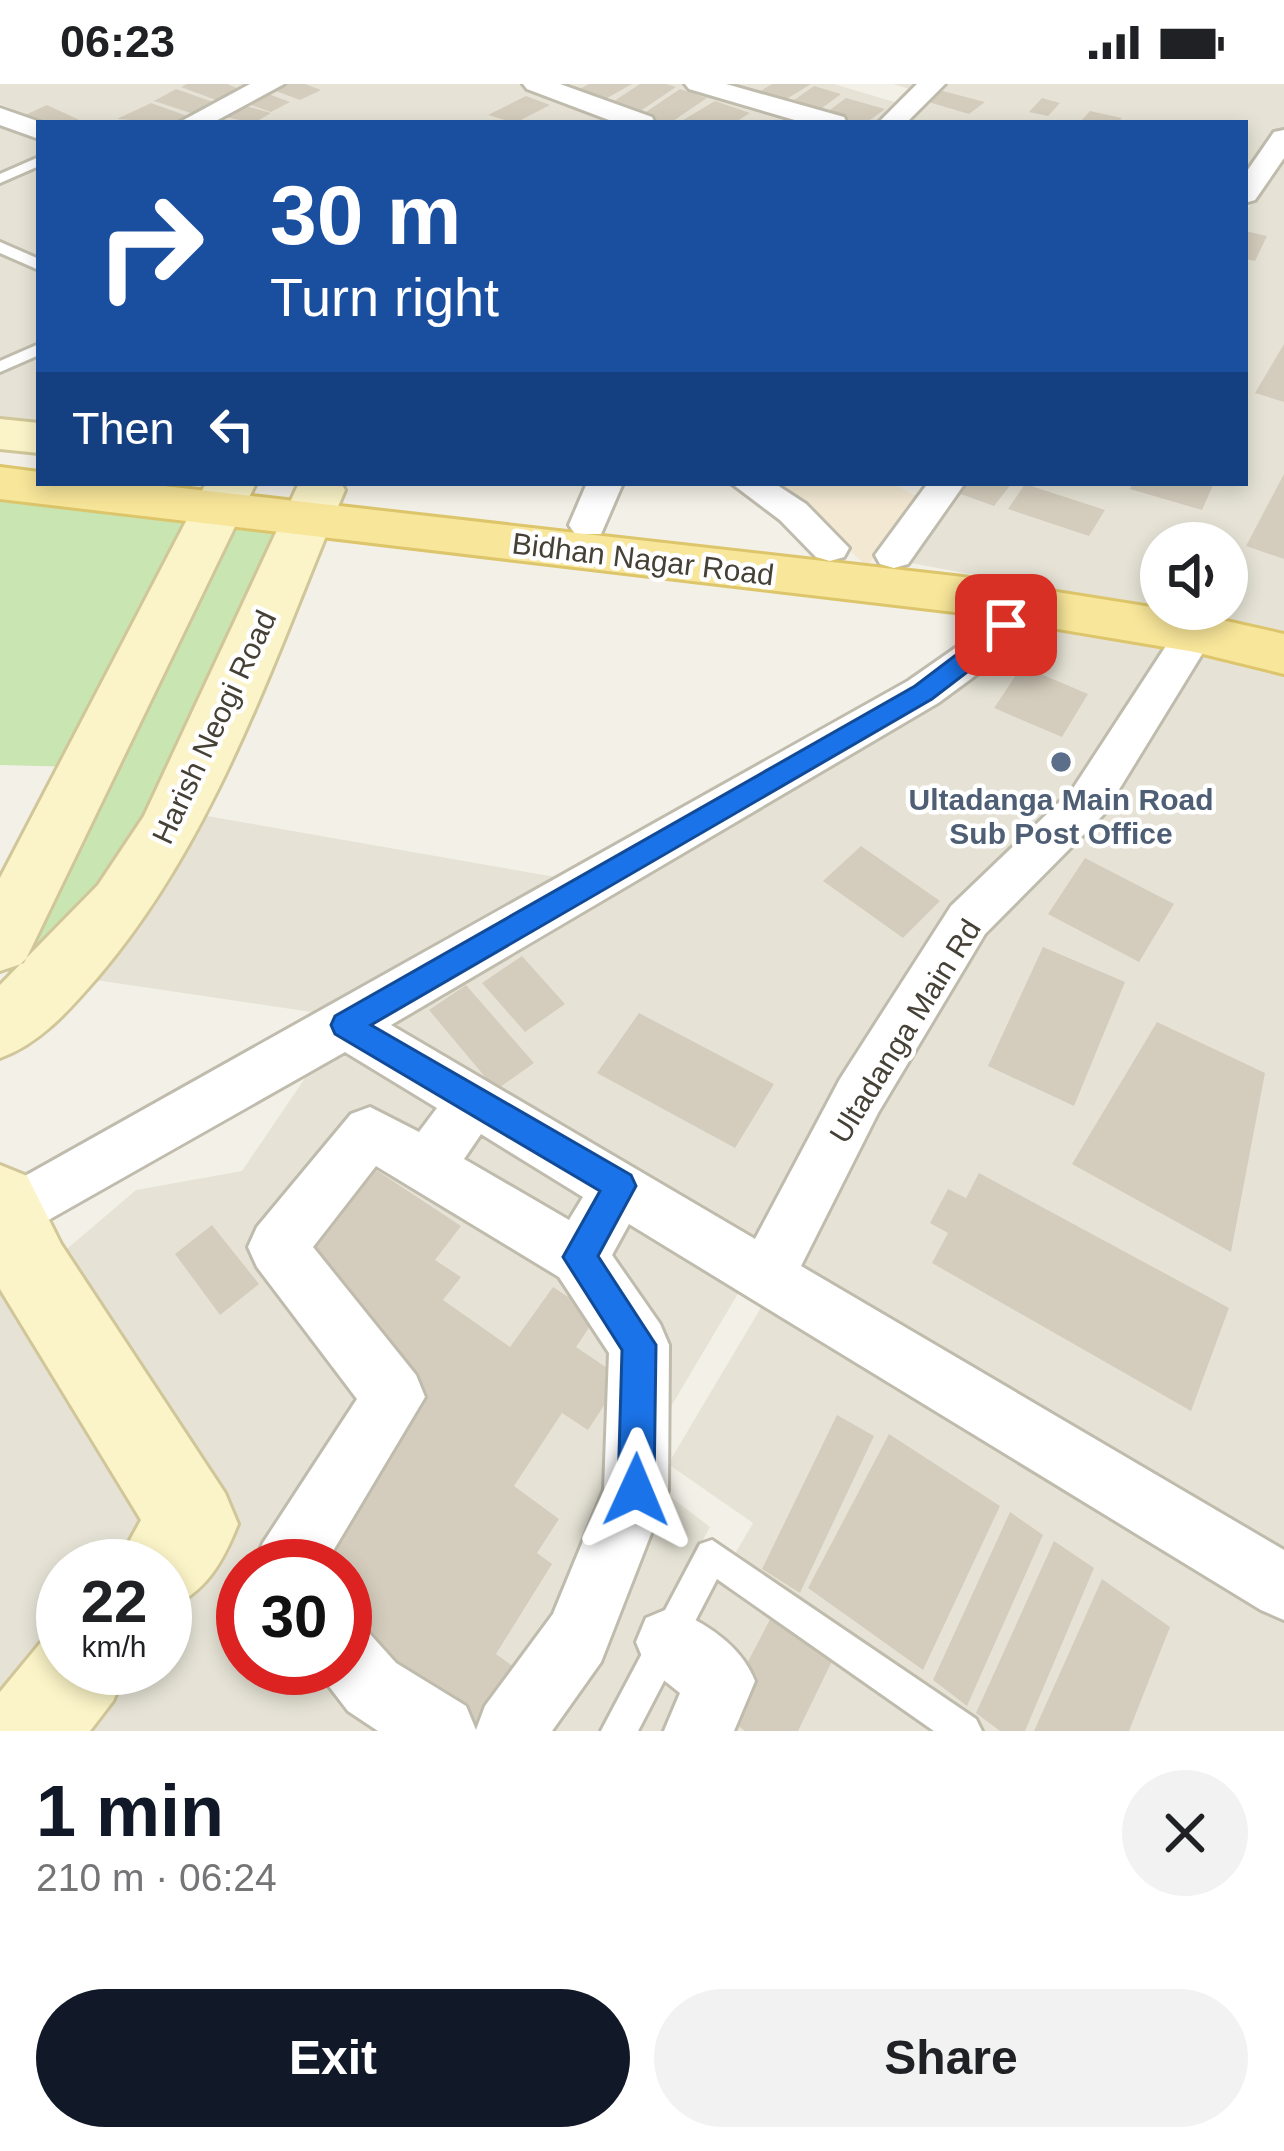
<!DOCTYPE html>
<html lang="en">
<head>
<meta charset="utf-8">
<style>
  body { margin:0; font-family:Helvetica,sans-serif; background:#f2f2f2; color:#202124; height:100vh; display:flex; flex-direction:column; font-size:45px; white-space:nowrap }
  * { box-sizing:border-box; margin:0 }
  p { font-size:39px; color:#757577 }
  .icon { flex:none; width:66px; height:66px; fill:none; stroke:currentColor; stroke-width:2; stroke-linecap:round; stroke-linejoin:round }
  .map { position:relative; height:1647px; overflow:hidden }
  .side { display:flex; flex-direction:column; background:#fff; flex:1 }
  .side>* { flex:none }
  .top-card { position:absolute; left:36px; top:36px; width:1212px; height:366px; border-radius:0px; box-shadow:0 6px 18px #0003; background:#1a4fa0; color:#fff; overflow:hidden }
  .fabs { position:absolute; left:1140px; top:438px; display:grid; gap:24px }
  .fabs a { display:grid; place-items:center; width:108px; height:108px; border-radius:50%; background:#fff; box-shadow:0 6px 18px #0003; font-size:60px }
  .speed { position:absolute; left:36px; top:1455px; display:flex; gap:24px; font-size:60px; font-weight:700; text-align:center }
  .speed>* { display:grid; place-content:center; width:156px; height:156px; border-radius:50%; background:#fff; box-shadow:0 6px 18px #0003; line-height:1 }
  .speed small { font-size:30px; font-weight:400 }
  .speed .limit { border:18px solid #d22; background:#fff; color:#111 }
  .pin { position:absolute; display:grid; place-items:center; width:102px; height:102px; color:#fff; margin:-51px; border-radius:24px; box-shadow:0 6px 18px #0006 }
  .me { position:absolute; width:132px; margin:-66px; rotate:1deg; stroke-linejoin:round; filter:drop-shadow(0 0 9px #0008) }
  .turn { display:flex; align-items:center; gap:42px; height:252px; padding:0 36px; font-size:54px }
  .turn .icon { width:156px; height:156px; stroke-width:2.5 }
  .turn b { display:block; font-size:84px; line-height:102px }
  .then { display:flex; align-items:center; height:114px; padding:0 36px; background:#0003; gap:24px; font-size:45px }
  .round { display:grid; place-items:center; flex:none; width:126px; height:126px; border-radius:63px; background:#f2f2f2 }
  .overview { display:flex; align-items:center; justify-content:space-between; height:204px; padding:0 36px }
  h1 { font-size:72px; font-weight:800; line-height:90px; color:#111827 }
  .button { display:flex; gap:24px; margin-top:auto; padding:24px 36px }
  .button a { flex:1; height:138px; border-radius:72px; background:#111827; color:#fff; font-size:48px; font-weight:800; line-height:138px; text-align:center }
  .button a+a { background:#f2f2f2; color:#202124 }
  .status { display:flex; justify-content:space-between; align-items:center; height:84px; padding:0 60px; background:#fff; direction:ltr }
  .status svg { height:33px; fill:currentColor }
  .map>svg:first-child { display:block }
</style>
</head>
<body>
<div class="status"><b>06:23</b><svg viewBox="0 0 49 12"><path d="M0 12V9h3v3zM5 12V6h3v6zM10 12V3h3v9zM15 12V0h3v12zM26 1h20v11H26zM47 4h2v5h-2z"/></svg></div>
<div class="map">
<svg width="1284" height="1647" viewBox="0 0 1284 1647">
  <rect width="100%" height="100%" fill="#f3f0e7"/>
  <path fill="#e6e3d6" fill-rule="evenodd" d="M0,0H521L628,39H46L0,20Z
    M559,0H834L901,20L877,39H666Z
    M893,0H1284V44L1245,101V39H897L922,9Z
    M0,36L39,52V349L0,345Z
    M1284,72V548L894,476L960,399H1245V129ZM1161,459H1227V525H1161Z
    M1027,520L1284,569V1481L373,937L75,893L190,729L613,803Z
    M326,963L383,968L749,1191L634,1385L710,1443L599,1647H45L92,1584H165V1487L209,1429L55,1175L136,1106L242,1087ZM243,1482H345V1584H243Z
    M0,1155L176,1434L142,1482H63V1584L0,1647Z
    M769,1210L1284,1526V1647H631L753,1439L668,1380Z"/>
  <path fill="#f3e9d3" d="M766,399H891L922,415L867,482L803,424Z"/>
  <path fill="#c9e5b2" d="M0,401L207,426L79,683L0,681Z
    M232,428L301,433L117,804L0,904Z"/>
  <path fill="#d4cdbd" d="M187,0H227L239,5L216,16L181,3Z
    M277,0H305L321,6L300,16L268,4Z
    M589,0H632L600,18L574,8Z
    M640,0H666L676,3L639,28L611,19Z
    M772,0H811L780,19L754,11Z
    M814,2L841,10L814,30L787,21Z
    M176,5L213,18L191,29L154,17Z
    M680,5L707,14L670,39L640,32Z
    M939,6L985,18L969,30L925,17Z
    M260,7L290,18L271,28L240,17Z
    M526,12L550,21L515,39L488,31Z
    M846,14L885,25L866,39L823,31Z
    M1042,14L1060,19L1048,32L1029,28Z
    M715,17L750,29L734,39H678Z
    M151,19L187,32L172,39L117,35Z
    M236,19L271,29L254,39L216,31Z
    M47,21L86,39H38L23,32Z
    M1090,27L1122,34L1118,39H1079Z
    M1245,147L1267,152L1255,177L1245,175Z
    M1284,260V318L1255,309Z
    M1284,390V475L1246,462Z
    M948,399H1012L994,422L944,404Z
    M1133,399H1214L1202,426L1130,405Z
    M1025,400L1105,426L1089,452L1008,425Z
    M1022,582L1088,610L1062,653L994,624Z
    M861,762L940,817L903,854L823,797Z
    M1085,774L1174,820L1139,878L1048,830Z
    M1043,863L1125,898L1074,1022L988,982Z
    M522,872L565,920L525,948L482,899Z
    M466,901L534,979L496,1006L429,926Z
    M639,929L774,1000L735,1064L597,989Z
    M1157,938L1265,989L1231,1168L1072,1080Z
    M364,1078L461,1142L435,1176L461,1193L443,1216L510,1263L553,1203L597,1232L576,1263L622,1294L588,1346L562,1329L514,1402L559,1435L537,1469L552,1480L496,1570L515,1584L477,1647H467L345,1547V1482H304L417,1310L293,1168Z
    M979,1089L1229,1224L1191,1327L932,1179L948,1149L930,1139L948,1105L966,1114Z
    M212,1141L259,1200L220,1231L175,1170Z
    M837,1331L874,1352L800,1509L762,1485Z
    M889,1350L1000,1422L923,1586L808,1504Z
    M1010,1428L1043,1451L967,1622L933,1596Z
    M1054,1457L1094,1484L1025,1647H1000L976,1629Z
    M1102,1495L1170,1543L1129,1647H1034Z
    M776,1524L837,1567L798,1647H745L721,1629Z"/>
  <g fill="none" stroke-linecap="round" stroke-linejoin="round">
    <g stroke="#c0bcad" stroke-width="6">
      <path id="lane" d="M39,73V82L0,99V90Z
        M0,158L39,175V186L0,169Z
        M39,260V271L0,288V277Z
        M712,1456L976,1635L982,1647H934L717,1495L638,1647H601L700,1460Z"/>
    </g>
    <g stroke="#c0bcad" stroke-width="6">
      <path id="street" d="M250,0H284L212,39H178Z
        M523,0H560L652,33L655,39H617L527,5Z
        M685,0H726L844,33L847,39H805L689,5Z
        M917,0H945L906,39H878Z
        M0,24L43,39H39V55L0,41Z
        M1284,46V74L1255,116L1245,119V90L1274,48Z
        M587,399H623L601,450H575L569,441Z
        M731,399H774L806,420L849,464L844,473L830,477L816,473L780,436Z
        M928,399H965L908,480L894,484L880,480L875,471Z
        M1025,507L1039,511L1045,521C1019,563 977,590 938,619L391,941L755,1155L840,995L951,822L1072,706L1181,539L1195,535L1209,539L1215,549L1104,730L985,850L878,1029L801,1182L1284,1466V1536L1261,1526L629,1140L612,1171L660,1240L669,1261L668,1406L601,1578L552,1647H378L348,1627L315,1584H345V1539L369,1549L396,1579L466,1622L476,1646L485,1622L553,1530L604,1406L609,1269L559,1193L376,1082L313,1163L416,1291L425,1313L324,1482H253L263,1459L357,1315L257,1183L248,1163L257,1143L351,1030L370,1023L419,1048L437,1024L345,968L6,1160L0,1158V1106L908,597L974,551L1011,511ZM481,1050L583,1113L569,1136L464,1075Z
        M670,1524C706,1539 741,1561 755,1597L734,1647H664L680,1609L646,1582L636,1558L646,1534Z"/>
    </g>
    <g stroke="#d0c699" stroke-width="6">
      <path id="secondary" d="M0,335L39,339V369L0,365Z
        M206,399H256L24,879L0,887V794Z
        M299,399H341L345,406C274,574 217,754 97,894C69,926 41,959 0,974V901L98,801L144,732Z
        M0,1081L27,1092L61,1160L225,1409L238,1440C222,1480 206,1508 165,1526V1482H116L141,1436L0,1205Z
        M63,1544V1584H127L113,1617L90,1647H0V1608L47,1551Z"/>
    </g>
    <g stroke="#ddc56b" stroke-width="6">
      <path id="primary" d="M0,383L39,388V399H138L963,493L1195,530L1284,550V590L1195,568L963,529L0,415Z"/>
    </g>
    <use href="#lane" fill="#fff" fill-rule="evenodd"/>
    <use href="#street" fill="#fff" fill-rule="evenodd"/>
    <use href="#secondary" fill="#fbf4c8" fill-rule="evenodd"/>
    <use href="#primary" fill="#f8e69a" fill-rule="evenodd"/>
  </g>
  <path fill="#1a73e8" stroke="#114b97" stroke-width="3" d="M1006,533L1018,541L996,566L932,615L371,941L631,1091L636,1102L598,1172L656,1261L654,1406L649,1419L636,1425L623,1419L618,1406L622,1266L563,1173L600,1107L335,950L331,941L335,932L915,602Z"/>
  <circle fill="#5c6f8a" stroke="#fff" stroke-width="4.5" cx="1061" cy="678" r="12"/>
  <g text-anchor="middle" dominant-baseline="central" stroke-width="9" stroke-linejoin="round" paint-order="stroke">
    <g font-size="30" fill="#454136" stroke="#fff">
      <text transform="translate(643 475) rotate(7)">Bidhan Nagar Road</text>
      <text transform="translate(214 643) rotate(-65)">Harish Neogi Road</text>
      <text transform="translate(905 947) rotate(-58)">Ultadanga Main Rd</text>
    </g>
    <g font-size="30" font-weight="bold" fill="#4e5e75" stroke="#fff">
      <text x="1061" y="715">Ultadanga Main Road<tspan x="1061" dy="34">Sub Post Office</tspan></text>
    </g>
  </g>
</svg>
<div class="fabs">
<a><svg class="icon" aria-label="sound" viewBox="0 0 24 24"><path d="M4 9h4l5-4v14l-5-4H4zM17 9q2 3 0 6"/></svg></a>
</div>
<div class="speed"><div>22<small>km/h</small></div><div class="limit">30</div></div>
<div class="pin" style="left:1006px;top:541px;background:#d93025"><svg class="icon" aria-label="arrive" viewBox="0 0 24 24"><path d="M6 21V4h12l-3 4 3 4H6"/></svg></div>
<svg class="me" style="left:636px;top:1406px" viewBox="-20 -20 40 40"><path d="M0-17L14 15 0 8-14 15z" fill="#1a73e8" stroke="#fff" stroke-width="4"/></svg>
<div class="top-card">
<div class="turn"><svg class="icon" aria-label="right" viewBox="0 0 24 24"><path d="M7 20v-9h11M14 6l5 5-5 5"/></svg><div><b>30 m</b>Turn right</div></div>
<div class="then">Then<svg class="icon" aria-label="left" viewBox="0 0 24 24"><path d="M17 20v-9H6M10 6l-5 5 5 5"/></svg></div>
</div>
</div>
<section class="side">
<div class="overview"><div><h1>1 min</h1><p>210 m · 06:24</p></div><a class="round"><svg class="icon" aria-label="close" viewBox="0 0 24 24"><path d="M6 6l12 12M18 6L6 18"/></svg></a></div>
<div class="button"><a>Exit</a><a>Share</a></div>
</section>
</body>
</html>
